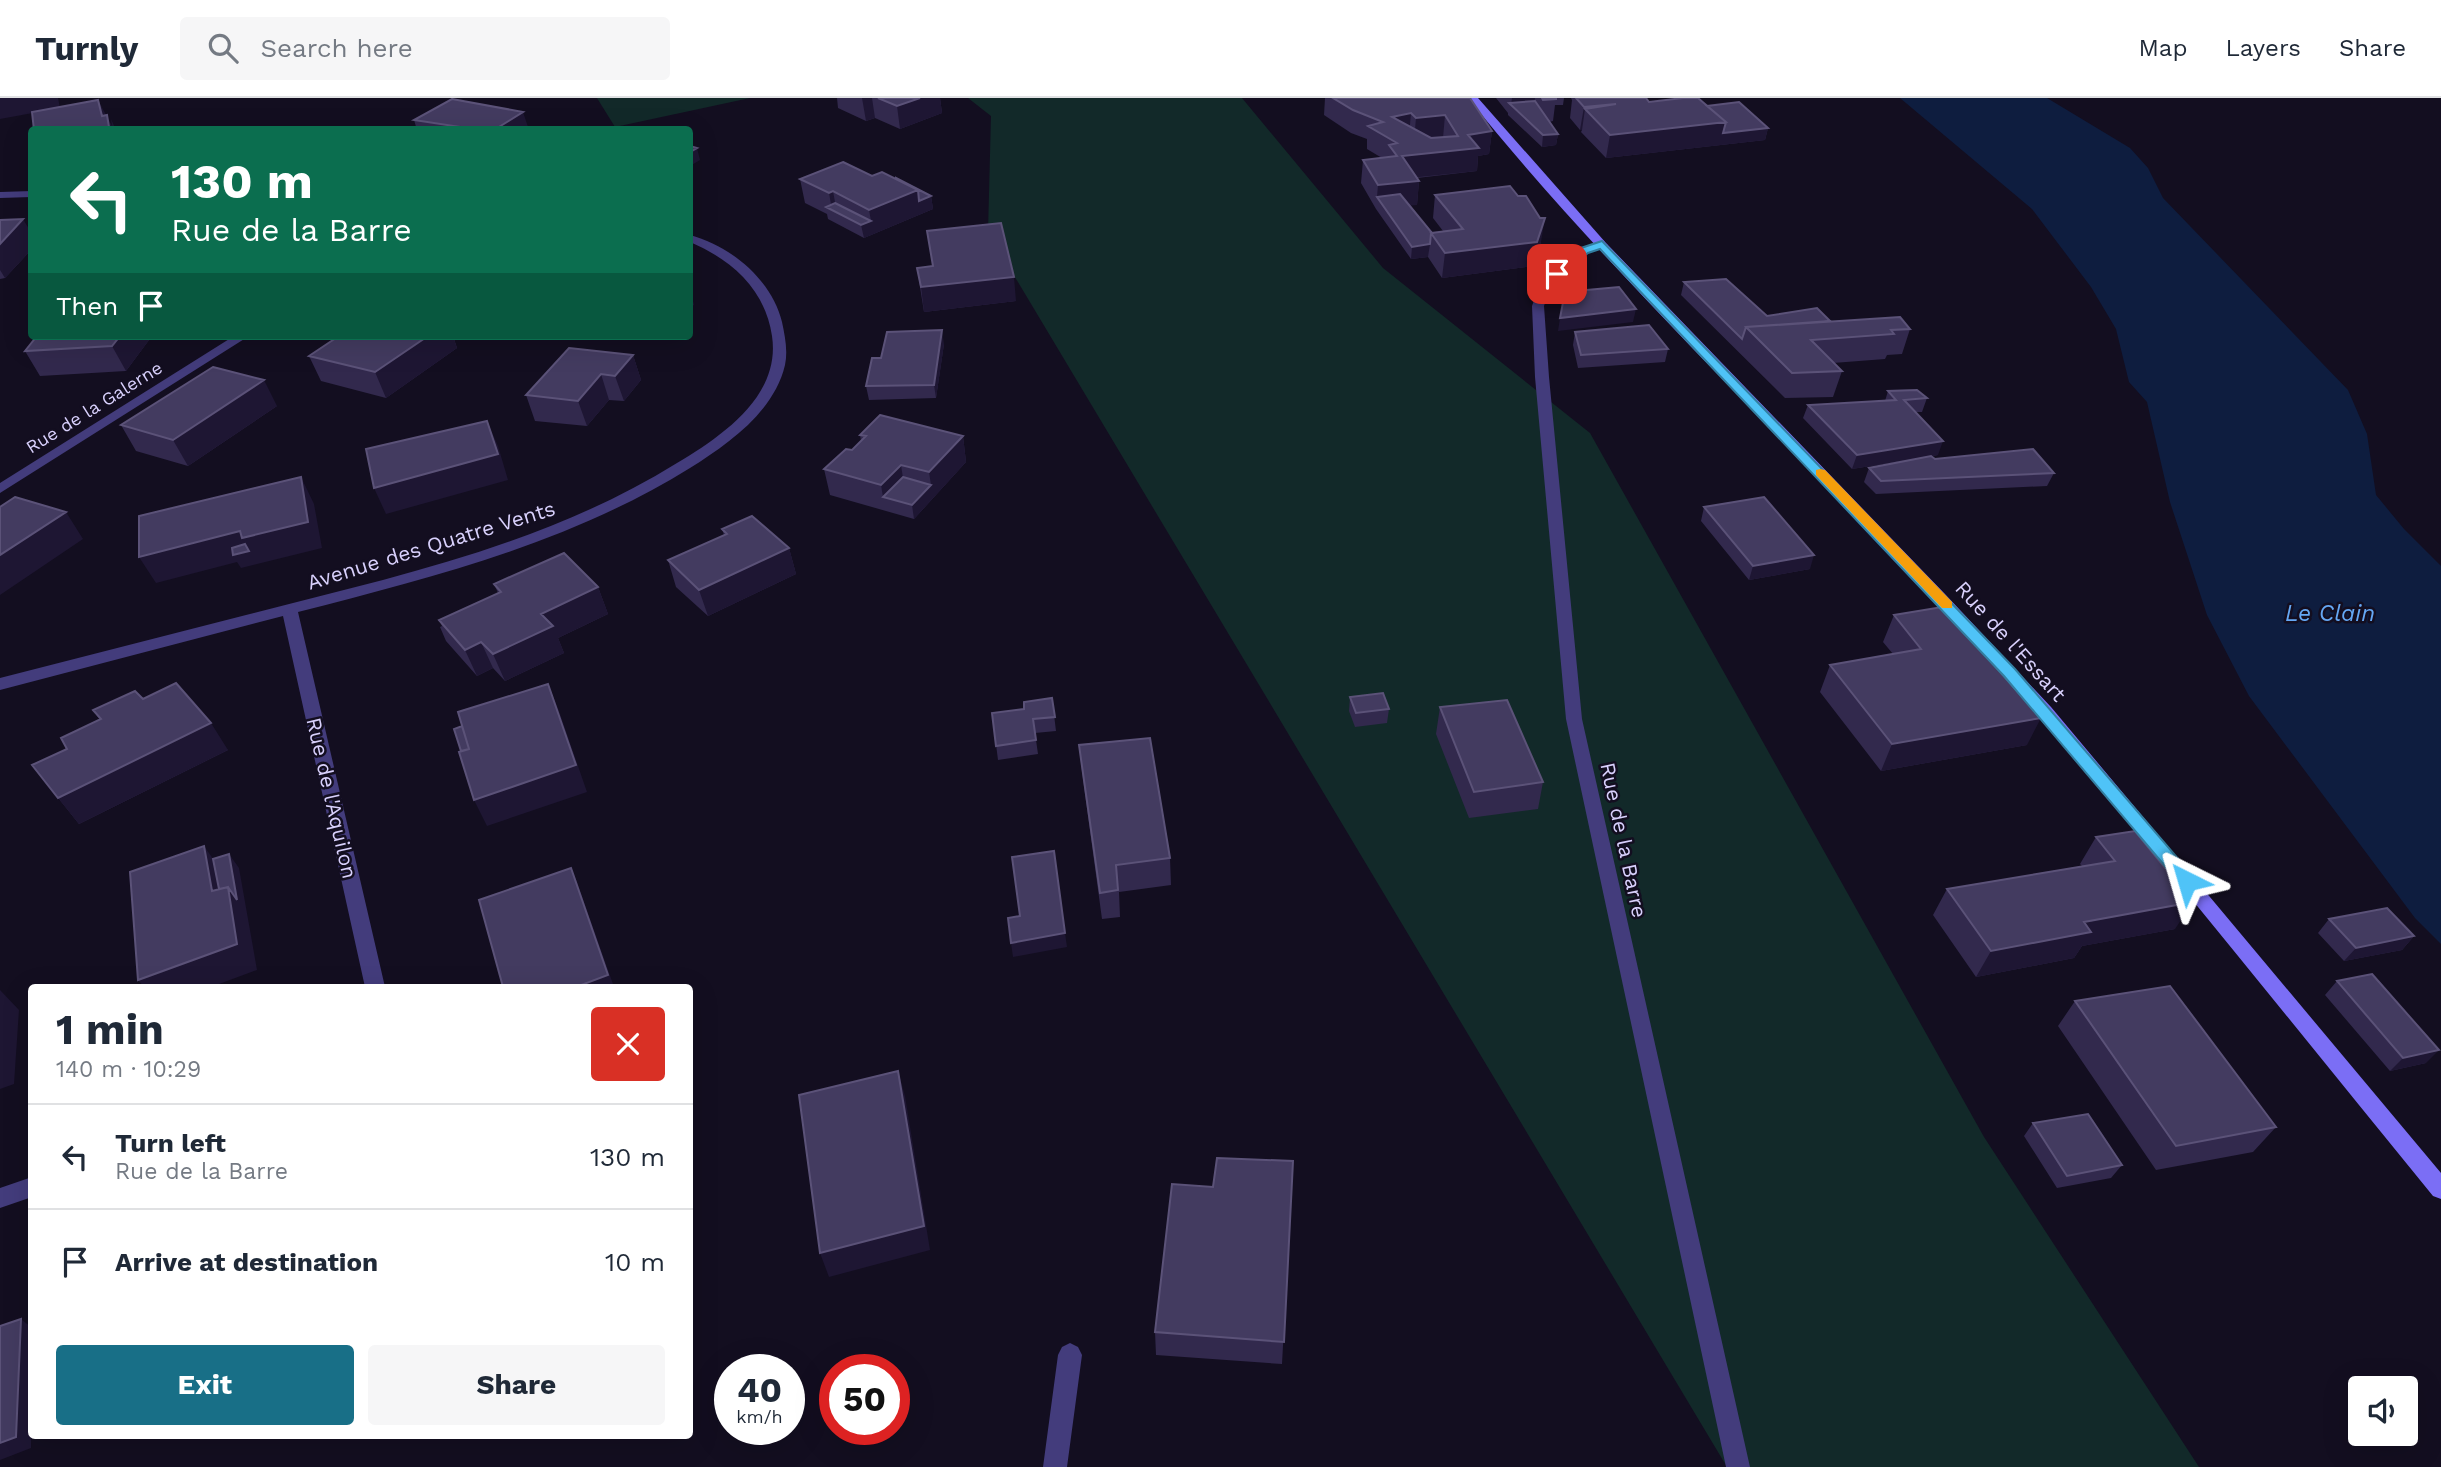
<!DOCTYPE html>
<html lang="en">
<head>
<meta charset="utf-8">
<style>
  body { margin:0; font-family:"Work Sans",sans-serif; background:#f6f6f7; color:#1f2937; height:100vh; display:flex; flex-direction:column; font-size:26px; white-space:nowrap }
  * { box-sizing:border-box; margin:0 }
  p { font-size:23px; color:#747a83 }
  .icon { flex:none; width:38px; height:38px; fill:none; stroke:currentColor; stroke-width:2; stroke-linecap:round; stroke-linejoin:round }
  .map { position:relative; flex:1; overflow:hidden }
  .drawer { position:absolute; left:28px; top:886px; width:665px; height:455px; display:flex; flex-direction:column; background:#fff; border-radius:7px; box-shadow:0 7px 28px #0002 }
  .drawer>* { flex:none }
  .hud { position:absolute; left:28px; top:28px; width:665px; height:214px; border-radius:7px; box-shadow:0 7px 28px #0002; background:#0b6e4f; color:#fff; overflow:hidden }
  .buttons { position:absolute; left:2348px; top:1278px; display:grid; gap:14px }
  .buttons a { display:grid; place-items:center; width:70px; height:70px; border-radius:7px; background:#fff; box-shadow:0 7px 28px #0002; font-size:35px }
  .speed { position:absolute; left:714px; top:1256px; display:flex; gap:14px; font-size:35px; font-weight:700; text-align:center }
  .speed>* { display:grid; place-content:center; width:91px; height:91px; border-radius:50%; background:#fff; box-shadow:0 7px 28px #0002; line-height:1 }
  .speed small { font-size:18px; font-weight:400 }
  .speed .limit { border:10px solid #d22; background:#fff; color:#111 }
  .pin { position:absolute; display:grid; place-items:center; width:60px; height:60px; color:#fff; margin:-30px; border-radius:14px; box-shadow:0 4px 10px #0006 }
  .me { position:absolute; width:77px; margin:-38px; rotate:320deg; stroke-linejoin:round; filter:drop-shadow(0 0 5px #0008) }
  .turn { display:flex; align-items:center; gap:24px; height:147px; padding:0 28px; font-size:32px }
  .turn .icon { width:91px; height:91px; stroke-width:2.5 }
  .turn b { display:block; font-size:49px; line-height:60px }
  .then { display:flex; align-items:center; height:66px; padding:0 28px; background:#0003; gap:14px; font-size:26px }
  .round { display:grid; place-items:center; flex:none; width:74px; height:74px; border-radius:7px; background:#f6f6f7 }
  .summary { display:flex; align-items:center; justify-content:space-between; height:119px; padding:0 28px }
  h1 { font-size:42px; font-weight:700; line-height:52px }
  .primary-button { display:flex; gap:14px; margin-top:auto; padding:14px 28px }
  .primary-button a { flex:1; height:80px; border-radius:7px; background:#186f87; color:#fff; font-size:28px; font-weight:700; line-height:80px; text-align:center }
  .primary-button a+a { background:#f6f6f7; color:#1f2937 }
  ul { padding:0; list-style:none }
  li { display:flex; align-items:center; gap:21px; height:105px; padding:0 28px; border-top:2px solid #e0e1e3 }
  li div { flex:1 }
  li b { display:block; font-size:26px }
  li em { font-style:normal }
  header { display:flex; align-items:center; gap:42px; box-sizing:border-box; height:98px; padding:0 35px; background:#fff; border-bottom:2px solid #e0e1e3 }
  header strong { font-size:33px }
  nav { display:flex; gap:38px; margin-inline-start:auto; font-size:24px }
  .search { width:490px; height:63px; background:#f6f6f7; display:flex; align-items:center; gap:18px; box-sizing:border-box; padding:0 24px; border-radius:7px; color:#747a83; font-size:26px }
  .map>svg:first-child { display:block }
</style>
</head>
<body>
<header>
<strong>Turnly</strong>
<div class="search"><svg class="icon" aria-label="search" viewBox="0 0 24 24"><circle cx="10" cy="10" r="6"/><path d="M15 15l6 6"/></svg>Search here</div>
<nav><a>Map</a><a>Layers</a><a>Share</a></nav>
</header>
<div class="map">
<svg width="2441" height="1369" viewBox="0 0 2441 1369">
  <rect width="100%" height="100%" fill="#130e20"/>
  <path fill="#122929" d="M597,0H750L615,29Z
    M968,0H1242L1383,170L1590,335L1984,1039L2199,1369H1727L988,134L991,18Z"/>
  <path fill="#0e1d3f" d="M1900,0H2047L2130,50L2148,70L2163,100L2348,292L2367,336L2376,397L2404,431L2441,468V846L2415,820L2249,598L2207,517L2170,404L2147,304L2129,284L2116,231L2091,189L2032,111Z"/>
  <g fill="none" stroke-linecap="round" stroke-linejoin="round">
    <path fill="#433c7c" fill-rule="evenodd" d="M32,93V99L0,100V94Z
      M690,137C731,148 772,182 782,224C785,238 788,253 785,267C774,314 728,346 690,370C569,445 434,479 298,514L385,889H365L283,518L0,592V580C82,559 164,538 246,517C394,479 545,447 677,365C722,338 781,298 772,238C765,191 732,162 690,144Z
      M1602,143L1608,147L1606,149L1588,154L1573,167L1550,189L1544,208L1549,279L1582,621L1750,1369H1726L1566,621L1535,279L1532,208L1540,185L1565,161L1580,150Z
      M234,238H249L0,395V385Z
      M32,1079V1099L0,1110V1090Z
      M1070,1245L1078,1249L1082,1257L1067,1369H1043L1058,1257L1062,1249Z"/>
    <path fill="#7b6ef5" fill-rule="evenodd" d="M1468,0H1478L1606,145L1944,495L2051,609L2441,1075V1101L2433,1098C2270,899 2112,696 1938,506C1783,337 1612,179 1468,0Z"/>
  </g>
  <path fill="#32294d" d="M837,0H940L942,15L900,31L875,20L866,23L838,10Z
    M1325,0H1470L1492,33L1489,56L1478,58L1477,73L1417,80L1419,83L1417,107H1410L1432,135L1443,133L1433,120L1435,97L1541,144L1533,168L1442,180L1428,159L1411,161L1376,111L1361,85L1363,62L1382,60L1367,51V41L1351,35L1324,17Z
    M1496,0H1564L1563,7H1555L1553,23L1549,24L1558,36L1556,47L1542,49L1508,17V15Z
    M1571,0H1646L1649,4L1707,8L1768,30L1765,42L1606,60L1581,34L1582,32H1580L1570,20L1572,2Z
    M414,22L529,32H417Z
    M872,78L931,98L933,111L864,140L828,121L827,116L805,105L800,81Z
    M0,122L32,136V151L5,180L0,181Z
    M927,133L1016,203L924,214L917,170L933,168Z
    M1684,184L1767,218L1910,231L1902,256L1887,257L1885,261L1833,265L1842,273L1833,299L1785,300L1681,197Z
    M1575,234L1668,251L1665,264L1578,270L1573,247Z
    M152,238L126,273L40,278L25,253Z
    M339,238H453L457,250L386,300L321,283L309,258Z
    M944,246L936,300L869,302L866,288L881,260Z
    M633,257L641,282L624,303L609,302L587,328L535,323L526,297Z
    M1888,293L1927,300L1922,314H1916L1938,357L1852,371L1803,320L1808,307L1885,303Z
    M277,308L188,368L136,353L121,327Z
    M860,337L963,338L966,364L914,421L830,397L824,371L852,352L861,343Z
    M1935,361L2054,375L2047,388L1876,396L1864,384L1869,370Z
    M1704,409L1810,471L1749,482L1701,423Z
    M722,431L789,450L796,476L708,518L676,489L668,462L724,437Z
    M494,486L598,489L608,516L558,540L564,555L505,583L493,570L477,578L446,543L440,529L442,528L439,522L498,495Z
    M1894,517L2027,647L1881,673L1820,594L1830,567L1893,556L1883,544Z
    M1350,599L1389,611L1387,625L1355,629L1349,613Z
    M1052,600L1056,633L1035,635L1038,656L998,662L992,615L1024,611Z
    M143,601L228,652L79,726L32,667L67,651L100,622L93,612Z
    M1440,609L1543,684L1538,711L1469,720L1436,636Z
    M1079,647L1170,760L1171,787L1119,794L1120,819L1102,821L1082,674Z
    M2096,739L2175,831L2082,848L2074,860L1976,879L1933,817L1947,791L2082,768L2080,766Z
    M2329,821L2414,838L2402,852L2344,863L2318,835Z
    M2337,883L2426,965L2390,973L2325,897Z
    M2075,903L2276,1029L2253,1054L2156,1072L2058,928Z
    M2033,1025L2122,1067L2111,1080L2057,1090L2024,1038Z
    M1293,1063L1282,1266L1156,1257L1155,1234L1213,1089Z"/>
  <path fill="#1e1633" d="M0,0H58L60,10L0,21Z
    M862,0H872L875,20L866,23Z
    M920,0H940L942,15L900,31L897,8Z
    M1512,0H1535L1533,14L1511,7Z
    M98,2L112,28L111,21L116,32H95L102,18Z
    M1616,6L1585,11L1582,32H1580L1584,9Z
    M523,14L529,32H494Z
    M1411,15L1409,38L1392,19Z
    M1445,17L1443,40L1414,43L1416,20Z
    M1726,24L1721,47L1606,60L1610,37Z
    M1768,30L1765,42L1721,47L1723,35Z
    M1492,33L1489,56L1478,58L1477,73L1400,81L1402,58L1468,37Z
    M1558,36L1556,47L1542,49L1543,37Z
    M697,50L700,62L690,68V54Z
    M1419,83L1417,107L1385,110L1377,99L1378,87Z
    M918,92L931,98L933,111L864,140L861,127L871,123L869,112Z
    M833,93L837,115L832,112L829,95Z
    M1545,120L1541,144L1533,168L1442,180L1445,155Z
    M23,121L32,136V151L5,180L0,172V138Z
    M1430,146L1428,159L1411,161L1412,149Z
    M1014,179L1016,203L924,214L921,189Z
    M690,191L694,207L690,209Z
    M1636,211L1633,224L1558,233L1560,220Z
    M942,232L944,246L936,300L934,287Z
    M120,238H152L126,273L112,248Z
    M428,238H453L457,250L386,300L375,274Z
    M633,257L641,282L624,303L615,278Z
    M601,276L609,302L587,328L578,303Z
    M264,282L277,308L188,368L173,342Z
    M487,323L498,348L508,382L386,416L374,390Z
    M963,338L966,364L914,421L912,407L931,387L929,374Z
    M1943,343L1938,357L1852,371L1857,357Z
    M901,367L905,393L883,399L881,387Z
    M301,379L314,406L322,450L241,470L237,464L156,485L139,459Z
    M66,414L83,441L0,497V457Z
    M789,450L796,476L708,518L699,492Z
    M1814,457L1810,471L1749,482L1753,468Z
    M598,489L608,516L558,540L564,555L505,583L493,556L541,516Z
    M481,544L493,570L477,578L465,552Z
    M548,586L559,613L587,694L487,728L474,702Z
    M2041,620L2027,647L1881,673L1892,646Z
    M211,625L228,652L79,726L58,700Z
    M204,748L223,775L228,789L229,756L239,770L257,872L211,889H144L138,882L212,793Z
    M571,770L577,784L614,889H576Z
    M2193,804L2175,831L2082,848L2074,860L1976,879L1991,853L2084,824Z
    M1065,835L1067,849L1013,859L1011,845Z
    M2414,838L2402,852L2344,863L2356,850Z
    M0,892L19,912L14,986L0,991Z
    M2439,952L2426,965L2390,973L2403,960Z
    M898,973L905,998L930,1152L829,1179L820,1155Z
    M21,1221L32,1230L31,1350L0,1362V1345Z"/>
  <path fill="#433b60" stroke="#5b5278" stroke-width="2" fill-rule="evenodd" d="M878,0H920L897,8Z
    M1333,0H1470L1492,33L1468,37L1479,50L1402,58L1419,83L1378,87L1363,62L1397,58L1389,47L1397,45L1368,28L1383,24L1353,12ZM1411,15L1416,20L1445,17L1458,38L1431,40L1392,19Z
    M1542,0H1556V1L1543,2Z
    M1576,0H1646L1649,4L1683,0H1698L1726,24L1610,37L1585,11L1616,6L1584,9Z
    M452,1L523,14L494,32H480L414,22Z
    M98,2L102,18L107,17L109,29L95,32H34L32,14Z
    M1535,3L1558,36L1543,37L1509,5Z
    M1739,4L1768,30L1723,35L1726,24L1707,8Z
    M650,29L659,32H644Z
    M690,48L697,50L690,54Z
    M843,64L872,78L882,74L918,92L869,112L833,93L829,95L800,81Z
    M896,81V80L931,98L919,103L918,92Z
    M1510,88L1518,98H1526L1540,120H1545L1537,144L1445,155L1431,135L1463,131L1435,97Z
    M1400,96L1432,135H1431L1430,146L1412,149L1377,99Z
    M835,105L871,123L861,127L826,109Z
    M23,121L0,146V122Z
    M1001,125L1014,179L921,189L917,170L933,168L927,133Z
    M1726,181L1767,218L1817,210L1830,223L1746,229L1742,241L1684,184Z
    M1619,189L1636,211L1560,220L1565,194Z
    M1900,219L1910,231L1891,232L1894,236L1811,242L1842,273L1792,275L1746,229Z
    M1649,227L1668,251L1581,257L1575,234Z
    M942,232L934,287L866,288L872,260H881L887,234Z
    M37,238H120L112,248L25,253Z
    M339,238H428L375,274L309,258Z
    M569,250L633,257L615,278L601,276L578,303L526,297Z
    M213,269L264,282L173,342L121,327Z
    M1917,292L1927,300L1904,302L1943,343L1857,357L1808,307L1896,302L1888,293Z
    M880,317L963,338L929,374L901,367L881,387L824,371L846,351L852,352L866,338L860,337Z
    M487,323L498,356L374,390L366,351Z
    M2033,351L2054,375L1881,383L1869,370L1931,358L1935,361Z
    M301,379L308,424L242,440L240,433L139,459V418Z
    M903,379L931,387L912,407L883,399Z
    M15,399L66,414L0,457V409Z
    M1764,399L1814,457L1753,468L1704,409Z
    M752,418L789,450L699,492L668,462L727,436L722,431Z
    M245,446L249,453L233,457L232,450Z
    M564,455L598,489L541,516L553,528L493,556L481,544L465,552L439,522L501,494L494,486Z
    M1942,509L2041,620L1892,646L1830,567L1921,551L1894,517Z
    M176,585L211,625L58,700L32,667L67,651L61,640L101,621L93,612L135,593L143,601Z
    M548,586L576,667L474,702L459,654L469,651L458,614Z
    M1383,595L1389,611L1356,615L1350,599Z
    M1052,600L1055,619L1033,621L1036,642L996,648L992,615L1024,611V604Z
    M1507,602L1543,684L1474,694L1440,609Z
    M462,628L469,651L461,653L454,631Z
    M1150,640L1170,760L1116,767L1118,792L1100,795L1079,647Z
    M2135,733L2193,804L2084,824L2091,834L1991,853L1947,791L2115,763L2096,739Z
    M204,748L212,793L228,789L237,846L138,882L130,774Z
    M1054,753L1065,835L1011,845L1008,820L1020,818L1012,759Z
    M229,756L237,802L228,789L219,791L213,761Z
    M571,770L608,877L576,889H503L479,802Z
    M2387,810L2414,838L2356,850L2329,821Z
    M2372,876L2439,952L2403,960L2337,883Z
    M2170,888L2276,1029L2176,1048L2075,903Z
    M898,973L924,1128L820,1155L799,997Z
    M2088,1016L2122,1067L2067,1078L2033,1025Z
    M1217,1060L1293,1063L1284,1244L1155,1234L1172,1086L1213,1089Z
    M21,1221L16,1339L0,1345V1228Z"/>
  <path fill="#4fc3f7" stroke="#337fa1" stroke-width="2" d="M1602,143L2015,571L2193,778L2195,783L2193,787H2181L2004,578L1600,151L1588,155L1560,178L1551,176L1581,150Z"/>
  <path fill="#f59e0b" d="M1820,371L1825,372L1952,504V510H1942L1816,377V372Z"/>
  <g text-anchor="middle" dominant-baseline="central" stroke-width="5" stroke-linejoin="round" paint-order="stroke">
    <g font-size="18" fill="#d8d0fc" stroke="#130e20">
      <text transform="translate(94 309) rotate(-32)">Rue de la Galerne</text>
    </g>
    <g font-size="21" fill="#d8d0fc" stroke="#130e20">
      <text transform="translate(431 447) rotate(-17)">Avenue des Quatre Vents</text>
      <text transform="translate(2011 543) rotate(48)">Rue de l'Essart</text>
      <text transform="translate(332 700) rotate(77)">Rue de l'Aquilon</text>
      <text transform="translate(1624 742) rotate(78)">Rue de la Barre</text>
    </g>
    <g font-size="23" font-style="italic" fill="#65a8f5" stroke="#130e20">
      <text x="2330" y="515">Le Clain</text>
    </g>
  </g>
</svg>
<div class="buttons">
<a><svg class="icon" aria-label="sound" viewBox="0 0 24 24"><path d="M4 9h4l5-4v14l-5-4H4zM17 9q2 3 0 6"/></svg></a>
</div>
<div class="speed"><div>40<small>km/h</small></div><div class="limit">50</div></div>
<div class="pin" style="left:1557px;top:176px;background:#d93025"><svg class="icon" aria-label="arrive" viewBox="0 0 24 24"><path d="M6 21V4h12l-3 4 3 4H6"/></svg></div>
<svg class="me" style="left:2187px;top:783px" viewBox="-20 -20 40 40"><path d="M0-17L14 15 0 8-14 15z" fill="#4fc3f7" stroke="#fff" stroke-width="4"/></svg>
<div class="hud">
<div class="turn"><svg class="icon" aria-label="left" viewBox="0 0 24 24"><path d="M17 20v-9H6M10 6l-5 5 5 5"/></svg><div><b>130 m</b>Rue de la Barre</div></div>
<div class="then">Then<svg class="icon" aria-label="arrive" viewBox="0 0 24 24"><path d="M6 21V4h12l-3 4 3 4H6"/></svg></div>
</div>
<section class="drawer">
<div class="summary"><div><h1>1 min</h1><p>140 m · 10:29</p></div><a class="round" style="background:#d93025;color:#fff"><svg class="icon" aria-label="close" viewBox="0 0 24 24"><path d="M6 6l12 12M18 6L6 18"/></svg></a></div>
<ul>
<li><svg class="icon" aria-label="left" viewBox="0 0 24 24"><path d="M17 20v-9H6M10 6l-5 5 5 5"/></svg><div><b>Turn left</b><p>Rue de la Barre</p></div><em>130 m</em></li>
<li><svg class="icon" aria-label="arrive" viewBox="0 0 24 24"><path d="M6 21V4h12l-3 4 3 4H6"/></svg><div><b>Arrive at destination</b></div><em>10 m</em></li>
</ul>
<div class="primary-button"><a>Exit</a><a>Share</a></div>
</section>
</div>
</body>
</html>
